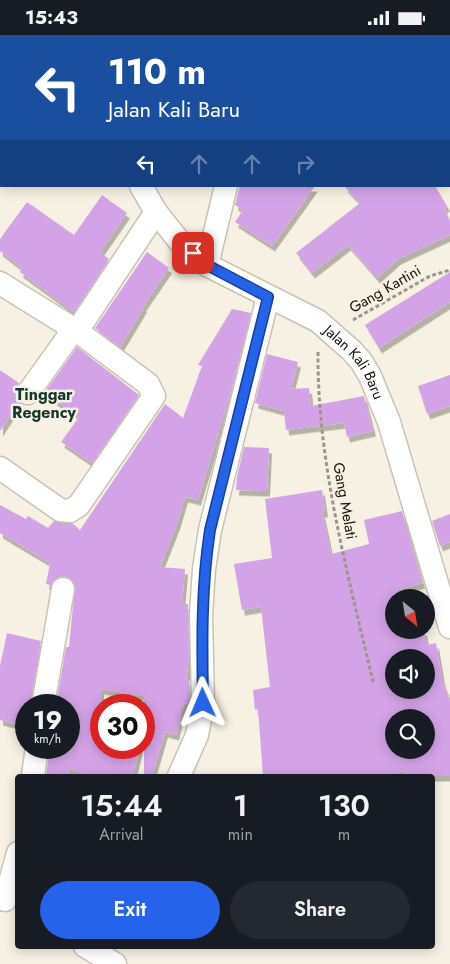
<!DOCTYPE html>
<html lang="en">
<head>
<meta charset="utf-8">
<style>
  body { margin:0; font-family:Jost,sans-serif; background:#242831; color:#f1f3f6; height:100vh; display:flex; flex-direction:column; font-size:19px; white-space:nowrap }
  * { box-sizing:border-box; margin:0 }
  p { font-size:16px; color:#9ea1a6 }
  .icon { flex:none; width:28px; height:28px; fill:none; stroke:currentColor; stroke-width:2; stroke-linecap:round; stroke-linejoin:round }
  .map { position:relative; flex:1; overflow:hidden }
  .drawer { position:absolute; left:15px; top:739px; width:420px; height:175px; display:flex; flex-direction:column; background:#171b24; border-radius:5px; box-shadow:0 2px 12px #0003 }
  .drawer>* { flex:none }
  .hud { position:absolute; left:0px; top:0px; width:450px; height:152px; box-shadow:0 2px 12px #0003; background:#1a4fa0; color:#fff; overflow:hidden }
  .needle { width:32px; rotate:150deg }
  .controls { position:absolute; left:385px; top:554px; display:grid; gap:10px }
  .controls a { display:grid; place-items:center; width:50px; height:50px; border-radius:50%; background:#171b24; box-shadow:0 2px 12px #0003; font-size:25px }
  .speed { position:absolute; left:15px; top:659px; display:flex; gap:10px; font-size:25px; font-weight:700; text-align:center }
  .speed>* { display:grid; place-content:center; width:65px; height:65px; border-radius:50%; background:#171b24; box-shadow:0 2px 12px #0003; line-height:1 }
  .speed small { font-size:12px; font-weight:400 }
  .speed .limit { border:8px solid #d22; background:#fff; color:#111 }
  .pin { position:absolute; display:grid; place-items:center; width:42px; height:42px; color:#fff; margin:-21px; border-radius:10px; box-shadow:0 2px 8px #0006 }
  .me { position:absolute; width:55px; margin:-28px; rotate:359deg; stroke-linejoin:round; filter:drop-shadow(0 0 4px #0008) }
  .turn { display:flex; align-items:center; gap:18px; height:105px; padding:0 25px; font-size:22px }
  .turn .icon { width:65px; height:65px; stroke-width:2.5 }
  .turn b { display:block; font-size:35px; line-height:42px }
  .lanes { display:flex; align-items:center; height:48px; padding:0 25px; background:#0003; justify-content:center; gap:25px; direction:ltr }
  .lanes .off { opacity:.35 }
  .eta { display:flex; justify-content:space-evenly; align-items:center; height:85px; text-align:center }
  .eta b { font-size:30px; font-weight:600; line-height:35px }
  .primary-button { display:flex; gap:10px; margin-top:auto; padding:10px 25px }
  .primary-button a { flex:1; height:58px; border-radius:30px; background:#2563eb; color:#fff; font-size:20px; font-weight:600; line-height:58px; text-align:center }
  .primary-button a+a { background:#242831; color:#f1f3f6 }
  .status { display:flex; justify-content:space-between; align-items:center; height:35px; padding:0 25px; background:#171b24; direction:ltr }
  .status svg { height:14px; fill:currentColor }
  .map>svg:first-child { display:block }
</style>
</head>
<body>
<div class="status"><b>15:43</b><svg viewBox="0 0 49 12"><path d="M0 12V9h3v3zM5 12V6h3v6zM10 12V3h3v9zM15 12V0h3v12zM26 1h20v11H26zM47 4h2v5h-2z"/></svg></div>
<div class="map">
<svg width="450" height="929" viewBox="0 0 450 929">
  <defs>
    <filter id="shadow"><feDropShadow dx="3" dy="5.5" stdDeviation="0" flood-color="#0004"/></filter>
  </defs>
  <rect width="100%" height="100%" fill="#f6f1e2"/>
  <path fill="#d4a3e7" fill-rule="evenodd" filter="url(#shadow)" d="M240,151H315L272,211L235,187L243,175L235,170Z
    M344,151H435L447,171L444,173L450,187V200L398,224L377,243L348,210L312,238L296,218L360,168Z
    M102,160L127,178L100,217L109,224L74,277L20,237L22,233L0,216V204L27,167L74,200Z
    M147,217L169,233L143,271L144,272L120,312L95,293Z
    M450,237V267L379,313L365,290Z
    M232,274L251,278L232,352L198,465L185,462L177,489L160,532L185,534L182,569H188L189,623L186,645H189L190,669L184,668L176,700L165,697L152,741H144V661L101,654V712H140L133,741H92L70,734L68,741H46L50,712H69V670H56L66,612H69L75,550L71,544L65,541L58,542L51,550L46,549L50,528L0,498V470L26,484L28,481L48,493L54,486L72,488L80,495L165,369L183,383L202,331L198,330Z
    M77,312L139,360L92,428L61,407L79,382L44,358Z
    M267,319L298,327L291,354L309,353L311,371L364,361L373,396L347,402L344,388L286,395L284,376L255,368Z
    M0,335L19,348L15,357L19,367L0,396Z
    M450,340V371L427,379L418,351Z
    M244,412L269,413L267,456L236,455L237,442Z
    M322,455L325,477H322L331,519L369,509L364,485L402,476L422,548L395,556L397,562H394V595H424L427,610L436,608L442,644L450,667V741H406L404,736L377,741H263L258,674L255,675L253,655L270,652L261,572L242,575L234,529L272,523L265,464ZM394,622H426V655H394ZM394,682H426V715H394Z
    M450,479V507L440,511L432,486Z
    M7,598L41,606L30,670H26V692L0,685V631Z"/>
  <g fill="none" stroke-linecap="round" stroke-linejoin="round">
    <g stroke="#c8c3b5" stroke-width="25">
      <g id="street">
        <path d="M64,0L65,1"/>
        <path d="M421,0L423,1"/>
        <path d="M449,20L450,21"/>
        <path id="s1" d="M141,151L156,177L180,207L207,230L318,286L351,315L361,326L370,341L389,387L450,592"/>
        <path d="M207,230L226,151"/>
        <path d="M0,248L77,296L156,177"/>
        <path d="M28,358L74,294"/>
        <path d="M0,433L60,475L70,476L79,470L154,361L148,349L77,296"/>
        <path d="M43,670L63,554"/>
        <path d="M33,741L37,712"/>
        <path d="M179,741L197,700L203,668L201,580L204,534L210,495L268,262"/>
        <path d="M5,865L18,818"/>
        <path d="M85,911L115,929"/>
      </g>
    </g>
    <path stroke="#99968b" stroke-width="3" stroke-dasharray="4 2.5" stroke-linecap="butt" d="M0,72L1,70
      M353,285L430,241L450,235
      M318,317C317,428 348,539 373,647"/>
    <use href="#street" stroke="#fff" stroke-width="22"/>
  </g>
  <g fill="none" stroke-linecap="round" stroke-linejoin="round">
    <g stroke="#184099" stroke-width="12">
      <path id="route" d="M193,218L207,230L268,262L210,495C201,553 202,610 203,668"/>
    </g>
    <use href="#route" stroke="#2563eb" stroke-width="9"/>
  </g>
  <g text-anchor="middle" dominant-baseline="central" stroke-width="5" stroke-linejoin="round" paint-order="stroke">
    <g font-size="15" fill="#16150f" stroke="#f6f1e2">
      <text transform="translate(385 254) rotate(-30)">Gang Kartini</text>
      <text stroke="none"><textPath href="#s1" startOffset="284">Jalan Kali Baru</textPath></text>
      <text transform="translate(345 466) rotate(80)">Gang Melati</text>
    </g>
    <g font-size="16" font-weight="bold" fill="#15352f" stroke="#f6f1e2">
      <text x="44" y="359">Tinggar<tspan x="44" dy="18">Regency</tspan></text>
    </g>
  </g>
</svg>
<div class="controls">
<a><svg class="needle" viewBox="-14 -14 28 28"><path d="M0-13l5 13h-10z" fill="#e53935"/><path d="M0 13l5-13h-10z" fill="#9ea1a6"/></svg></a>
<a><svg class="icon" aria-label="sound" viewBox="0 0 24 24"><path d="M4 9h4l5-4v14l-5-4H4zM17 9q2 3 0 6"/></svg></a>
<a><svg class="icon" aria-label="search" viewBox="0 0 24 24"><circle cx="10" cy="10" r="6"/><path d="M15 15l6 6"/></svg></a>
</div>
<div class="speed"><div>19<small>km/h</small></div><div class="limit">30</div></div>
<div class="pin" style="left:193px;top:218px;background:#d93025"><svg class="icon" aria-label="arrive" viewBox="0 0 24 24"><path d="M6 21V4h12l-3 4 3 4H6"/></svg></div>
<svg class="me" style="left:203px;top:668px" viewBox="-20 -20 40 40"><path d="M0-17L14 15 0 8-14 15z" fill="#2563eb" stroke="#fff" stroke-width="4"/></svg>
<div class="hud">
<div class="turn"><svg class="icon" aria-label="left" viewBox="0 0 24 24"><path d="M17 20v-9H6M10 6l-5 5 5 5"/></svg><div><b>110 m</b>Jalan Kali Baru</div></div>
<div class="lanes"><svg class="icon" aria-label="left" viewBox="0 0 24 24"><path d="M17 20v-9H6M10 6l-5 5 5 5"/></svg><svg class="icon off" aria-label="ahead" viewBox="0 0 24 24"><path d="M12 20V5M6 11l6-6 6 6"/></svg><svg class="icon off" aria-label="ahead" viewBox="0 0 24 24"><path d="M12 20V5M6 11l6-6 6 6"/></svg><svg class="icon off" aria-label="right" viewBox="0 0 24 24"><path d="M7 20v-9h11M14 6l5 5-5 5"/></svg></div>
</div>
<section class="drawer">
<div class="eta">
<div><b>15:44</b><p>Arrival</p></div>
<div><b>1</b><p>min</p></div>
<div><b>130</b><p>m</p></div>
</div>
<div class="primary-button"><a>Exit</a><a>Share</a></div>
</section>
</div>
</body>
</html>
